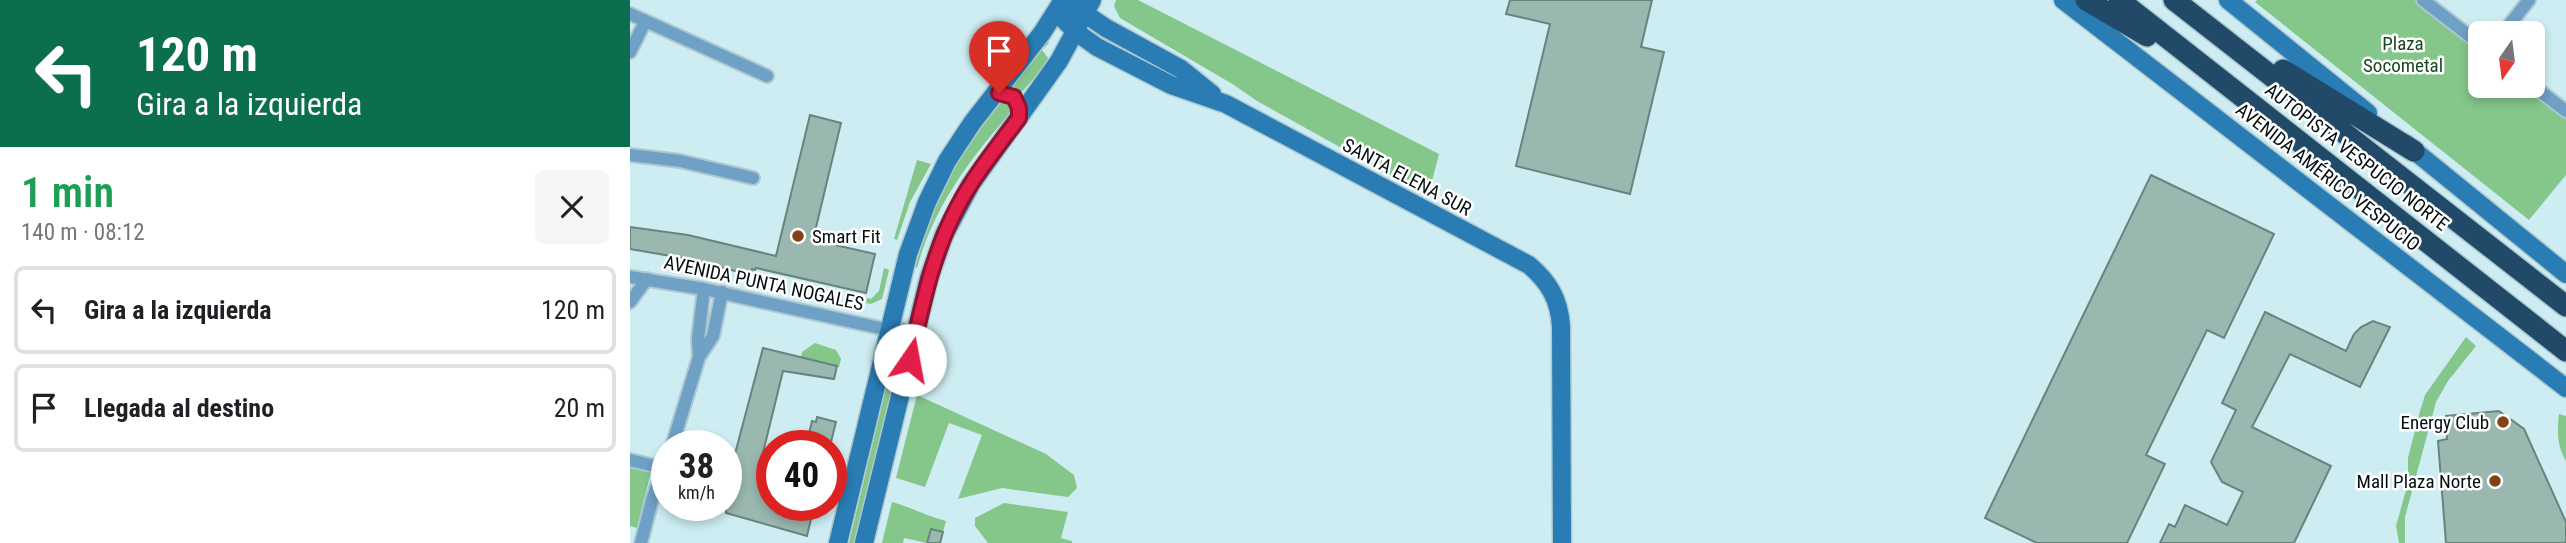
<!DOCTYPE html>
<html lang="es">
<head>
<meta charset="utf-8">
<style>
  body { margin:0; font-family:"Roboto Condensed",sans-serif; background:#f6f6f6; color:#202124; height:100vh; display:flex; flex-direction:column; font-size:26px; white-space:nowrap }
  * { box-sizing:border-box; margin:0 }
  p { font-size:23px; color:#757577 }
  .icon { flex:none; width:38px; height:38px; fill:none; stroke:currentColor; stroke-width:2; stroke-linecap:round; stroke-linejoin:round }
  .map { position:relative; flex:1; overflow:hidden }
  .panel { display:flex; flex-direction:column; background:#fff; width:630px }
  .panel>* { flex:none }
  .top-card { background:#0b6e4f; color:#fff; overflow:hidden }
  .needle { width:46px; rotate:194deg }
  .tools { position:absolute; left:1838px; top:21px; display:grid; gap:14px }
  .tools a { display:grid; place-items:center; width:77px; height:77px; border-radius:10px; background:#fff; box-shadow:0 4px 10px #0003; font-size:35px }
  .speed { position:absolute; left:21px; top:430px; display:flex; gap:14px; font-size:35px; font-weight:700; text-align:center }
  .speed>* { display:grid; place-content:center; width:91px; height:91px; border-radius:50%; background:#fff; box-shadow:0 4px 10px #0003; line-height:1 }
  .speed small { font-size:18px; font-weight:400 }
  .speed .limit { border:10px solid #d22; background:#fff; color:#111 }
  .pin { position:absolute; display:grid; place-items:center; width:60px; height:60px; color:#fff; margin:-72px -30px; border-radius:50% 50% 50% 0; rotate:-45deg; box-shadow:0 0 7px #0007 }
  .pin .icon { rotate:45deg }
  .me { position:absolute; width:77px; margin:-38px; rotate:12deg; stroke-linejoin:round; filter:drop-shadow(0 0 5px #0008) }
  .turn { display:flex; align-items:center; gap:24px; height:147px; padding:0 21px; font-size:32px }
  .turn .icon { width:91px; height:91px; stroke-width:2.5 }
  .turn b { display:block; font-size:49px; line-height:60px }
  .round { display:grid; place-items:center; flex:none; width:74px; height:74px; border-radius:10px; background:#f6f6f6 }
  .head { display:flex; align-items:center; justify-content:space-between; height:119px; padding:0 21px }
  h1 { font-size:42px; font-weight:600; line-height:52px; color:#1e9e55 }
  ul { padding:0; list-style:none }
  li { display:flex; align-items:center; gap:21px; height:88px; margin:0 14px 10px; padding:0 7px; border:4px solid #e0e0e0; border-radius:10px }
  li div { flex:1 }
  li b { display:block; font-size:26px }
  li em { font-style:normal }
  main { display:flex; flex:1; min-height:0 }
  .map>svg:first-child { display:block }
</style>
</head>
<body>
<main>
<section class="panel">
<div class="top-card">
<div class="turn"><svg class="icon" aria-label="left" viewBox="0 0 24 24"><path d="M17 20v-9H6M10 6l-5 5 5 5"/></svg><div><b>120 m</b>Gira a la izquierda</div></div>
</div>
<div class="head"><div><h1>1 min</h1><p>140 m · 08:12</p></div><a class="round"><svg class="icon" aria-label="close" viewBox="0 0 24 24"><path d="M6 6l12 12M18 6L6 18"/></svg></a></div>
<ul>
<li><svg class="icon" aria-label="left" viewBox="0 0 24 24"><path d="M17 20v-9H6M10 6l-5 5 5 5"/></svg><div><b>Gira a la izquierda</b></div><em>120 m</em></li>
<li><svg class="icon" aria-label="arrive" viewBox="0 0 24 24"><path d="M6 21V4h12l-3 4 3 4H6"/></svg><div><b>Llegada al destino</b></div><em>20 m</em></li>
</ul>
</section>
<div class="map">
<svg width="1936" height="543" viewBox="0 0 1936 543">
  <rect width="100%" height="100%" fill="#cdedf3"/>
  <path fill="#85c68a" d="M486,0H508L809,154L798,196L627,101L604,85L490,18L484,6Z
    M1627,0H1788L1850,50V86H1895L1936,118V175L1899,220L1625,2Z
    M415,38L419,43L412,50L418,58L412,69L391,93L380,84Z
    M375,100H380L383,110C341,157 304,206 287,268L285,267C297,225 312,185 334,147C344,132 356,118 367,103Z
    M287,160L301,164L280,202L267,240L264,239Z
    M254,268L259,270L252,299L241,304L236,303L237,298L241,299L249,291Z
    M272,322L277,324L278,344L275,357L265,354Z
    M1836,337L1846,346L1818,381L1806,402L1775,517V543H1769L1766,526L1778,483V458L1790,411L1795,395Z
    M185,343L206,350L211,359L209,367L171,357L172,352Z
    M263,358L275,361L228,543H219Z
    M287,395L416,454L444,475L447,488L438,497L372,488L328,499L352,435L319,423L295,487L266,478Z
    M1929,414L1936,416V461C1927,446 1927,432 1929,414Z
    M0,468L21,472L7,528L0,526Z
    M262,502C280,507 297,516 316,521L313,532L300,529L297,543L274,538L273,543H252Z
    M374,503L438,512L431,538L442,541V543H358L345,526V518Z"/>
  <path fill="#9ab8b0" stroke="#67847d" stroke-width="2" d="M880,0H1022L1011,47L1034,52L1000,194L886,166L920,24L876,14Z
    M180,115L211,123L183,240L245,254L236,293L126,268L125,270L122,269L121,275L58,259L0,249V227L58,235L146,256Z
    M1521,175L1644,234L1594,338L1577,330L1516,455L1535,464L1497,543H1407L1355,518Z
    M1635,312L1716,351L1724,334L1731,327L1743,321L1760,327L1730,387L1660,354L1622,427L1701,466L1664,543H1530L1539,524L1545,527L1555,505L1597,525L1613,492L1592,482L1581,462L1606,410L1592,403Z
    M133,348L207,366L204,379L153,371L128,473L142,477V506H184L177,536L96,513V488Z
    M1869,411L1894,429L1936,522V543H1816L1808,441L1817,439L1816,416Z
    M187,417L206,422L200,446H176L182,421L186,422Z
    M301,529L313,532L310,543H297Z"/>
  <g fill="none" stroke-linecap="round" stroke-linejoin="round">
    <g stroke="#adc9cf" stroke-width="16">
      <path id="street" d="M1793,0L1850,44
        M0,14L137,76
        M1873,33L1899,0
        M0,52L15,22
        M1902,85L1936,111
        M0,155L50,161L123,178
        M0,277L74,289L259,330
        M0,302L17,279
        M69,357L68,339L74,289
        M42,446L69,357L83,336L92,292
        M0,460L33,468
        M11,543L22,500L37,459"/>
    </g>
    <g stroke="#adc9cf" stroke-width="21">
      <path id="secondary" d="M435,0L476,28L551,69L582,94
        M1433,0L1936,388
        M1598,0L1738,113
        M426,12L446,32L467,47L541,85L596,104L899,265C919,282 929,299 931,326L932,543
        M1776,144L1936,274
        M208,543L278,254L297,202L317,161L342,123L412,33L433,0
        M234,543L299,278L314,235L341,184L429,61L462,0"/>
    </g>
    <g stroke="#adc9cf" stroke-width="24">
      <path id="highway" d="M1456,0L1517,36
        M1489,0L1936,351
        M1544,0L1936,306
        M1653,70L1784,151"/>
    </g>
    <use href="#street" stroke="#6fa0c6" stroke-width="12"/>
    <use href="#secondary" stroke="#2a7cb4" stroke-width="18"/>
    <use href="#highway" stroke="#214a68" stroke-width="21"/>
  </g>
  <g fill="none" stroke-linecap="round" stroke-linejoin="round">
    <g stroke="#92132f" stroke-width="18">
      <path id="route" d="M280,360C292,307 302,254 328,206C345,174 368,146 389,118V108L384,97L369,93"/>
    </g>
    <use href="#route" stroke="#e11d48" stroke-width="12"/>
  </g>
  <g fill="#854115" stroke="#fff" stroke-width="2.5">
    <circle cx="168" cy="236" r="7"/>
    <circle cx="1873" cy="422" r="7"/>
    <circle cx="1865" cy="481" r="7"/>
  </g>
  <g text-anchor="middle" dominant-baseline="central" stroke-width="5" stroke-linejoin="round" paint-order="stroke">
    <g font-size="19" fill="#18471e" stroke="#fff">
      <text x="1773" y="43">Plaza<tspan x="1773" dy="22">Socometal</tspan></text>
    </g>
    <g font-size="19" fill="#040d10" stroke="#fff">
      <text transform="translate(1727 157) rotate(38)">AUTOPISTA VESPUCIO NORTE</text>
      <text transform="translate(777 177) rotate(28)">SANTA ELENA SUR</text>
      <text transform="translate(1698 177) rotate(38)">AVENIDA AMÉRICO VESPUCIO</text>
      <text transform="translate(134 283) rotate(12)">AVENIDA PUNTA NOGALES</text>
    </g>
    <g font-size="19" fill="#040d10" stroke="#fff" text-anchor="end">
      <text x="182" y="236" text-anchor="start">Smart Fit</text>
      <text x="1859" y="422">Energy Club</text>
      <text x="1851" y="481">Mall Plaza Norte</text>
    </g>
  </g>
</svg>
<div class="tools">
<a><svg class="needle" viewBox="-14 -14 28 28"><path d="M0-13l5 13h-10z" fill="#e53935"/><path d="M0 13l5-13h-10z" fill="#757577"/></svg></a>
</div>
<div class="speed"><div>38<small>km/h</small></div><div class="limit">40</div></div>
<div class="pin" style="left:369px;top:93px;background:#d93025"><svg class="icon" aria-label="arrive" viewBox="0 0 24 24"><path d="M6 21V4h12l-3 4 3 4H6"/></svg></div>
<svg class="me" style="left:280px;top:360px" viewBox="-20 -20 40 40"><circle r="19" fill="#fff"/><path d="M0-13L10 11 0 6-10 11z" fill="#e11d48"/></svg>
</div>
</main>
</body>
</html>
